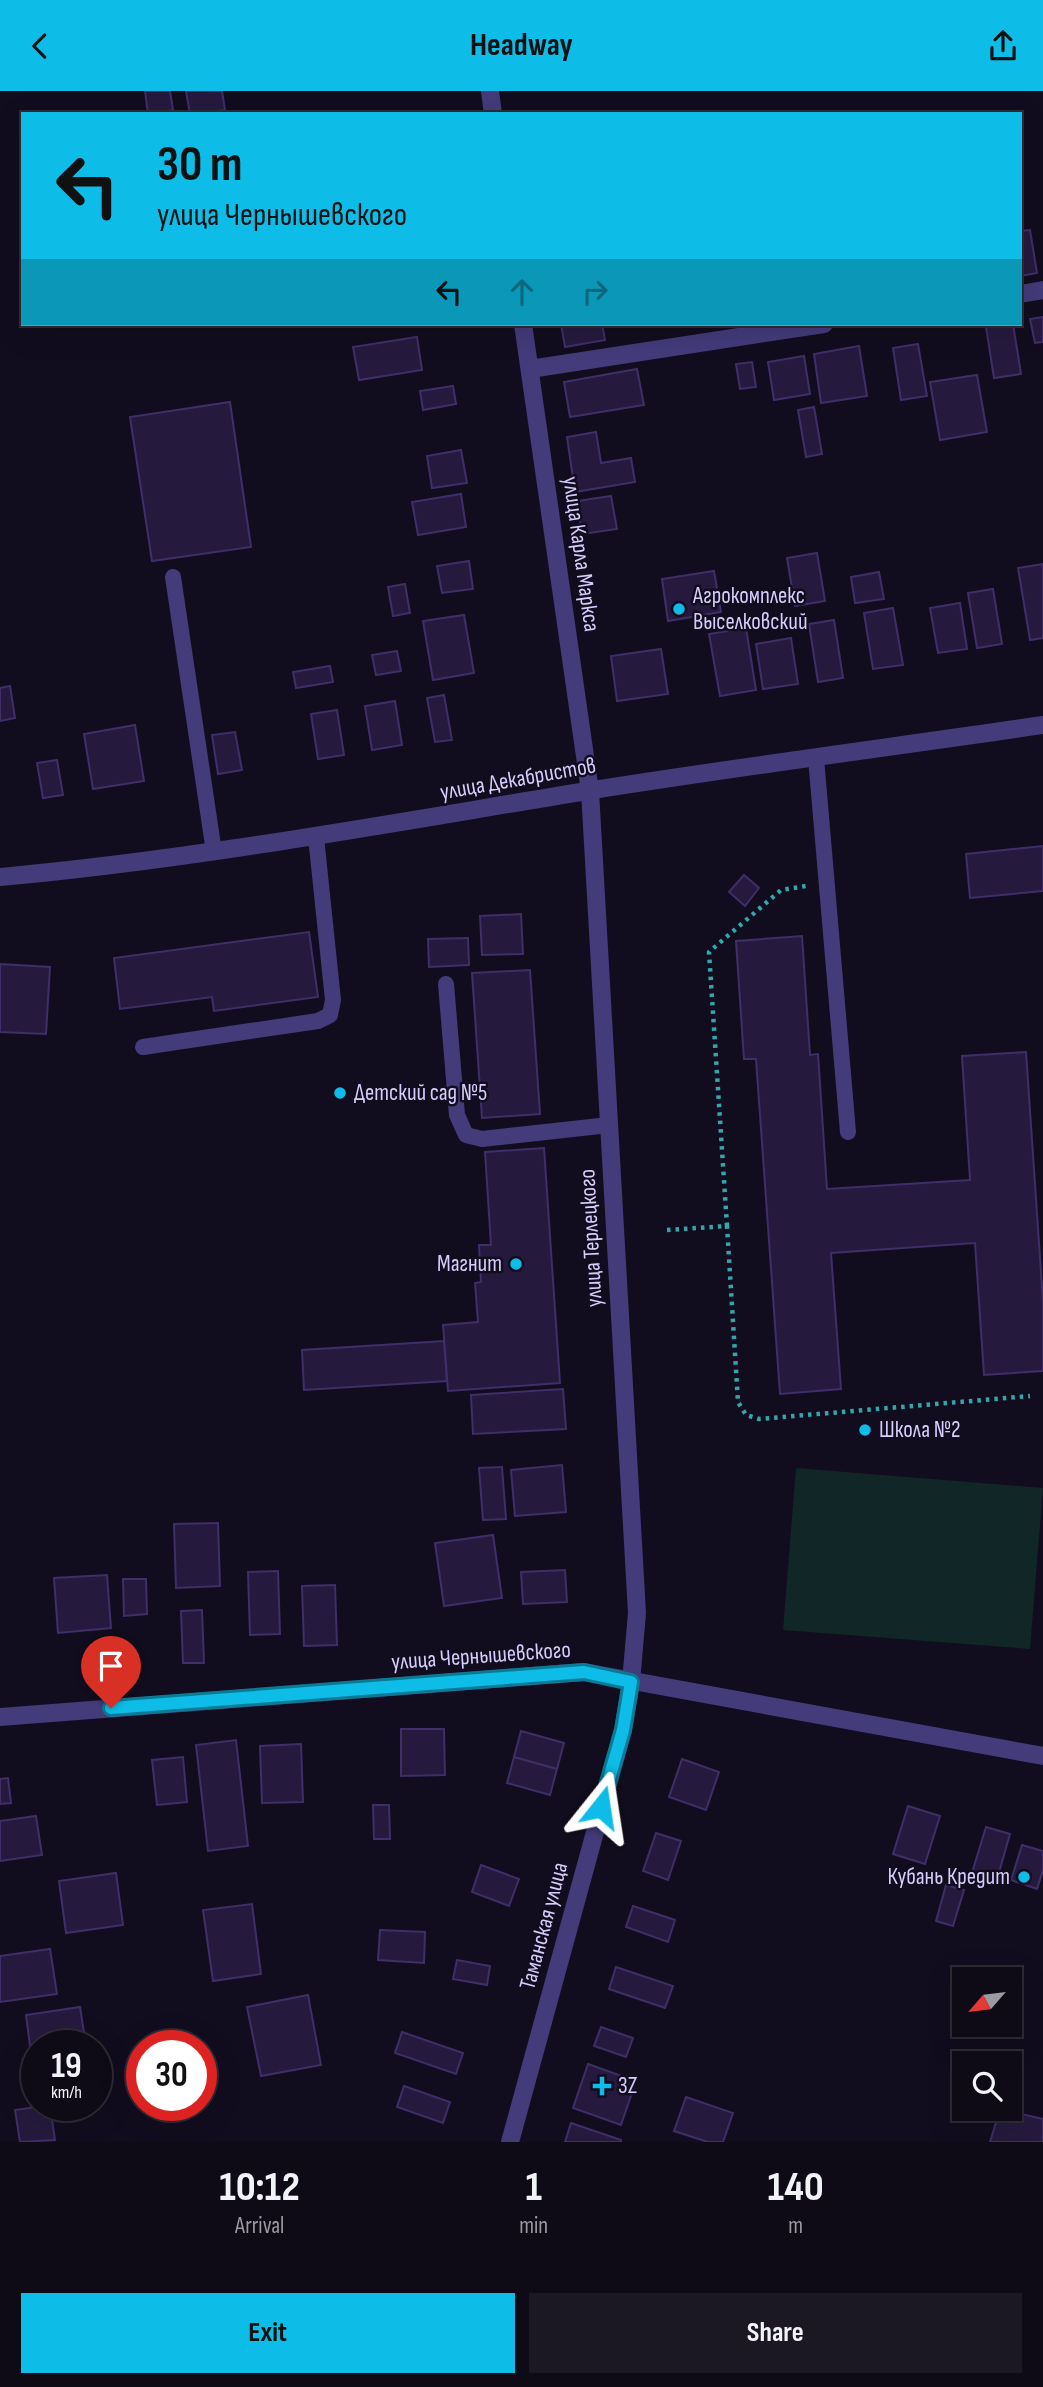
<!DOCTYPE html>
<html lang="en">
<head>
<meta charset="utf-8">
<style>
  body { margin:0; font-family:"Sofia Sans Condensed",sans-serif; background:#1c1823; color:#f1f3f6; height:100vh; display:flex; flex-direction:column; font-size:26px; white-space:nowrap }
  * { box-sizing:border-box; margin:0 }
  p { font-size:23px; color:#9b9aa1 }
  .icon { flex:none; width:38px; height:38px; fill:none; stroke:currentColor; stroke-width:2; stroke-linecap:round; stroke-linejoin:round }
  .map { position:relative; height:2051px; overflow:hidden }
  .sheet { display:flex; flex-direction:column; background:#0e0a16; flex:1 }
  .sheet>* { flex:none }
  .top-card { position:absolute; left:21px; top:21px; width:1001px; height:214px; border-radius:0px; box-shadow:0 7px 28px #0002,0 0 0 2px #2e2b35; background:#0ebde7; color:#111; overflow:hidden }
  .needle { width:46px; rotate:242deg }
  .controls { position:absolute; left:952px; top:1876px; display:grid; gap:14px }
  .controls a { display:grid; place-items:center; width:70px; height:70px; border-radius:0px; background:#0e0a16; box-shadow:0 7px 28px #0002,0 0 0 2px #2e2b35; font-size:35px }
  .speed { position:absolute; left:21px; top:1939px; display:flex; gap:14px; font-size:35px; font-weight:700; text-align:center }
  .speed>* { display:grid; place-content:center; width:91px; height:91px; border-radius:50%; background:#0e0a16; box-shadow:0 7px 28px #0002,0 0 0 2px #2e2b35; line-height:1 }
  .speed small { font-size:18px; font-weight:400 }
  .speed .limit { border:10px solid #d22; background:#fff; color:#111 }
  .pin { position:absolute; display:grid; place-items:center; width:60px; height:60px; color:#fff; margin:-72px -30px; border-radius:50% 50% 50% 0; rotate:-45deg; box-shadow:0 0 7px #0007 }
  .pin .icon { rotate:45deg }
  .me { position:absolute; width:77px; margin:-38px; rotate:15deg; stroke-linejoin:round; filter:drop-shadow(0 0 5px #0008) }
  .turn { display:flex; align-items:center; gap:24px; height:147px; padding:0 21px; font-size:32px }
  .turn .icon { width:91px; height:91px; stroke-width:2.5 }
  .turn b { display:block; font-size:49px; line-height:60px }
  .lanes { display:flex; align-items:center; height:66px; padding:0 21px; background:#0003; justify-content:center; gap:35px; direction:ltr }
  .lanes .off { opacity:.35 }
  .eta { display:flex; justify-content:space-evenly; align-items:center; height:119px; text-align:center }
  .eta b { font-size:42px; font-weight:700; line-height:49px }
  .button { display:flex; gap:14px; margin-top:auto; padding:14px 21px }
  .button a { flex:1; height:80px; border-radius:0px; background:#0ebde7; color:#111; font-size:28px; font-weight:700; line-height:80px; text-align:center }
  .button a+a { background:#1c1823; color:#f1f3f6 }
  header { display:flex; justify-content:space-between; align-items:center; height:91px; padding:0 21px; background:#0ebde7; color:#111; font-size:32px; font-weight:700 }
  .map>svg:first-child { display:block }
</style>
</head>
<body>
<header><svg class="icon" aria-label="back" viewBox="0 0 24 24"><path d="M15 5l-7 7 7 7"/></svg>Headway<svg class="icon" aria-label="share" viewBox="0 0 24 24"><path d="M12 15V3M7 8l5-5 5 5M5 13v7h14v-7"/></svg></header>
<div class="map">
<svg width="1043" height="2051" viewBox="0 0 1043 2051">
  <rect width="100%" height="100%" fill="#120d1e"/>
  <path fill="#112627" d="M796,1377L1043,1397L1030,1558L783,1539Z"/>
  <path fill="#251a3d" stroke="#3f2e68" stroke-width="2" d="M145,0H170L173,19L148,23Z
    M186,0H222L225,19L190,23Z
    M1030,139L1037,182L1020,185V140Z
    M1043,226V251L1035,252L1030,228Z
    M561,233H602L605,249L565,256Z
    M1013,233L1021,283L994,287L986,236Z
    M417,246L422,279L359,289L353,256Z
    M918,253L927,305L901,309L893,257Z
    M859,255L867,305L821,312L814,263Z
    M804,265L810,303L774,309L768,271Z
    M752,271L756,296L740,298L736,273Z
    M637,278L644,314L570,326L564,291Z
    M977,284L987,341L940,349L930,291Z
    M453,295L456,313L423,319L420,300Z
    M230,311L251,456L152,470L130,326Z
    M814,316L822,363L806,366L798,319Z
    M596,341L601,372L631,367L635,391L575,401L567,346Z
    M461,359L467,392L432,397L427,365Z
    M461,403L466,436L418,444L412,411Z
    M611,405L617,438L582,443L577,410Z
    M817,462L825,510L795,515L787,467Z
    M469,470L473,498L442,502L437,475Z
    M1043,473V547L1030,549L1018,477Z
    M714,480L721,521L668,530L662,488Z
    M879,481L884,508L855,512L851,486Z
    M405,493L410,522L393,525L388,496Z
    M993,498L1002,553L977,557L968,502Z
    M960,512L967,558L938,562L930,517Z
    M893,517L903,574L873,578L864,522Z
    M464,524L474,582L433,589L423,530Z
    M834,529L843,587L818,591L809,533Z
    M746,537L756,599L720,605L709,543Z
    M791,547L798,593L763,598L756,553Z
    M661,558L668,603L617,610L611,565Z
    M397,560L401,580L376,584L372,564Z
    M330,575L333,591L296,597L293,581Z
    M10,595L15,627L0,630V597Z
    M444,604L452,649L435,651L427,607Z
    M395,610L402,654L372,659L365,615Z
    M337,619L344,664L318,668L311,623Z
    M135,634L144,690L93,698L84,643Z
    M235,641L242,679L218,683L212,644Z
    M57,669L63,704L43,707L37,672Z
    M1043,755V800L970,807L966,763Z
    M744,784L759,797L745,815L729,801Z
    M521,823L523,863L482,864L480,825Z
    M309,841L318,906L214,920L212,906L120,918L114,867Z
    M802,845L810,964L818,963L827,1098L970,1089L962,965L1026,961L1043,1211V1280L984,1284L975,1152L831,1162L841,1298L780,1303L756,968H744L736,850Z
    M468,847L469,874L429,876L428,848Z
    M0,873L50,876L46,943L0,941Z
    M530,879L540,1023L482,1027L472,882Z
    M544,1057L560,1292L448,1300L443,1234L478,1231L475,1192L481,1191L479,1154H491L485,1061Z
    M444,1250L447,1290L304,1299L302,1259Z
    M563,1298L566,1338L473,1343L471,1304Z
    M562,1374L566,1421L515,1425L511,1379Z
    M502,1376L506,1428L483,1429L479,1377Z
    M218,1432L220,1495L176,1497L174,1433Z
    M493,1444L502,1507L444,1515L435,1452Z
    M565,1479L567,1511L523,1513L521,1481Z
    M278,1480L280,1543L250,1544L248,1481Z
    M107,1484L111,1537L58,1542L54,1487Z
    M123,1488H146L147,1523L124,1525Z
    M335,1494L337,1554L304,1555L302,1495Z
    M202,1519L204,1572H183L181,1520Z
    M401,1638H444L445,1684L401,1685Z
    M521,1640L564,1652L557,1678L514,1666Z
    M236,1649L248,1755L208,1760L196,1654Z
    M301,1653L303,1711L262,1712L260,1655Z
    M183,1666L187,1711L157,1714L152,1669Z
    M514,1666L557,1678L550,1704L507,1692Z
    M682,1668L719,1681L706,1719L669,1706Z
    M8,1687L11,1712L0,1713V1688Z
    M373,1714H389L390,1748H374Z
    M908,1715L940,1725L925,1773L893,1763Z
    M36,1725L42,1764L0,1770V1730Z
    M986,1736L1010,1743L996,1792L971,1785Z
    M656,1742L681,1750L668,1789L643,1780Z
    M1022,1754L1043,1760V1779L1037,1798L1011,1789Z
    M481,1774L519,1788L509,1815L472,1801Z
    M116,1782L123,1834L66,1842L59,1790Z
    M946,1794L964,1799L953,1835L936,1830Z
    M252,1813L261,1883L213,1890L203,1819Z
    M633,1815L675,1829L668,1851L626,1836Z
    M380,1839L425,1841L424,1872L378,1869Z
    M50,1858L57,1903L0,1911V1865Z
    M457,1869L490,1875L487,1894L453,1888Z
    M616,1876L673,1895L665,1917L609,1898Z
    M308,1904L321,1974L261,1985L247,1916Z
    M80,1916L85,1948L30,1955L26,1924Z
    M601,1936L633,1947L626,1966L594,1955Z
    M402,1941L463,1962L456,1983L395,1962Z
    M588,1973L636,1990L621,2034L573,2017Z
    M404,1995L450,2011L443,2032L397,2016Z
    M686,2006L733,2022L723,2051H708L674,2040Z
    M50,2014L55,2049L20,2051L15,2019Z
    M1000,2018L1043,2028V2051H990Z
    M571,2032L621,2049V2051H565Z"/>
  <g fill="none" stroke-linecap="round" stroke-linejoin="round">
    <path stroke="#34a5a9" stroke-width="4.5" stroke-dasharray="3.5 5" stroke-linecap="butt" d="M727,1135L709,861L781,799L806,795
      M667,1139L727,1135L738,1311L746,1324L759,1328L1030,1305"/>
    <path stroke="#433b7a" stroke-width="16" d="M173,486L214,761
      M816,667L848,1041
      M446,893L457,1024L466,1044L482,1048L609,1034
      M143,956L318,930L330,924L333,909L316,746"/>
    <path stroke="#433b7a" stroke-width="18" d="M490,0L493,23
      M1020,203L1043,199
      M530,278L824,233
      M0,786C197,768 391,732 587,700C738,676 891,656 1043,634
      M0,1626L584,1581L1043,1665
      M510,2051L623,1639L631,1591L637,1522L590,700L523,233"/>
  </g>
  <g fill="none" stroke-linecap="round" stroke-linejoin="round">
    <g stroke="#097b96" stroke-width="18">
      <path id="route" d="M111,1617L584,1581L631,1591L623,1639L601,1716"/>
    </g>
    <use href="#route" stroke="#0ebde7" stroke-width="12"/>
  </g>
  <g fill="#0ebde7" stroke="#120d1e" stroke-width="2.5">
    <circle cx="679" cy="518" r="7"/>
    <circle cx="340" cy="1002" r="7"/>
    <circle cx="516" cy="1173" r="7"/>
    <circle cx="865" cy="1339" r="7"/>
    <circle cx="1024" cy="1786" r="7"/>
    <path d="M598.5 1984.5h7v7h7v7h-7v7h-7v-7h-7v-7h7z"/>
  </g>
  <g text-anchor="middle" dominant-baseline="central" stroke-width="5" stroke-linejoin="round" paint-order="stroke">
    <g font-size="23" fill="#d7cdfc" stroke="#120d1e">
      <text transform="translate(581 463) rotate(82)">улица Карла Маркса</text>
      <text transform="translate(518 688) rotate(-10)">улица Декабристов</text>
      <text transform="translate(591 1147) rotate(-93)">улица Терлецкого</text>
      <text transform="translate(481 1565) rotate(-4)">улица Чернышевского</text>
      <text transform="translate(544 1835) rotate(-75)">Таманская улица</text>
    </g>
    <g font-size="23" fill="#d7cdfc" stroke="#120d1e" text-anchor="start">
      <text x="693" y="505">Агрокомплекс<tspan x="693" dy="26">Выселковский</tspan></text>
      <text x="354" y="1002">Детский сад №5</text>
      <text x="502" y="1173" text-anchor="end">Магнит</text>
      <text x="879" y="1339">Школа №2</text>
      <text x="1010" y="1786" text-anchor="end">Кубань Кредит</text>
      <text x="618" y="1995">3Z</text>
    </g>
  </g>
</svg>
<div class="controls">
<a><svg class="needle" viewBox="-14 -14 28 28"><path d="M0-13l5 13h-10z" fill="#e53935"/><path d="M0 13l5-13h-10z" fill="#9b9aa1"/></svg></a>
<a><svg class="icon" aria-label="search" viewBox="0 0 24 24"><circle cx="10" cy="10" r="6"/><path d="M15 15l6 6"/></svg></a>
</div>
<div class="speed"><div>19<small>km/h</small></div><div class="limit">30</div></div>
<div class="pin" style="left:111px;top:1617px;background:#d93025"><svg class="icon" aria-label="arrive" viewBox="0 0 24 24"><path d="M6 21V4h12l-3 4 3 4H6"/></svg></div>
<svg class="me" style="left:601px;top:1716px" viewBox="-20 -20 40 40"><path d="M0-17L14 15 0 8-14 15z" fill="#0ebde7" stroke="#fff" stroke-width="4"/></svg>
<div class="top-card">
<div class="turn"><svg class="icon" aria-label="left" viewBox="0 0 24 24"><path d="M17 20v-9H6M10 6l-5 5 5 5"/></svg><div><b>30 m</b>улица Чернышевского</div></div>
<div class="lanes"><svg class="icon" aria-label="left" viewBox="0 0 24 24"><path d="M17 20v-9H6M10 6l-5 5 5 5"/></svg><svg class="icon off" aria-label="ahead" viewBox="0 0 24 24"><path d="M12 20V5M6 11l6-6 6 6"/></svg><svg class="icon off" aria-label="right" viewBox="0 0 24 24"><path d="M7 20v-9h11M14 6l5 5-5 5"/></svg></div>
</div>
</div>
<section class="sheet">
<div class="eta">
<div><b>10:12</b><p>Arrival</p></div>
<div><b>1</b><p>min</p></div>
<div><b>140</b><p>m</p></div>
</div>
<div class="button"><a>Exit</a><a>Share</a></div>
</section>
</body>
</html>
